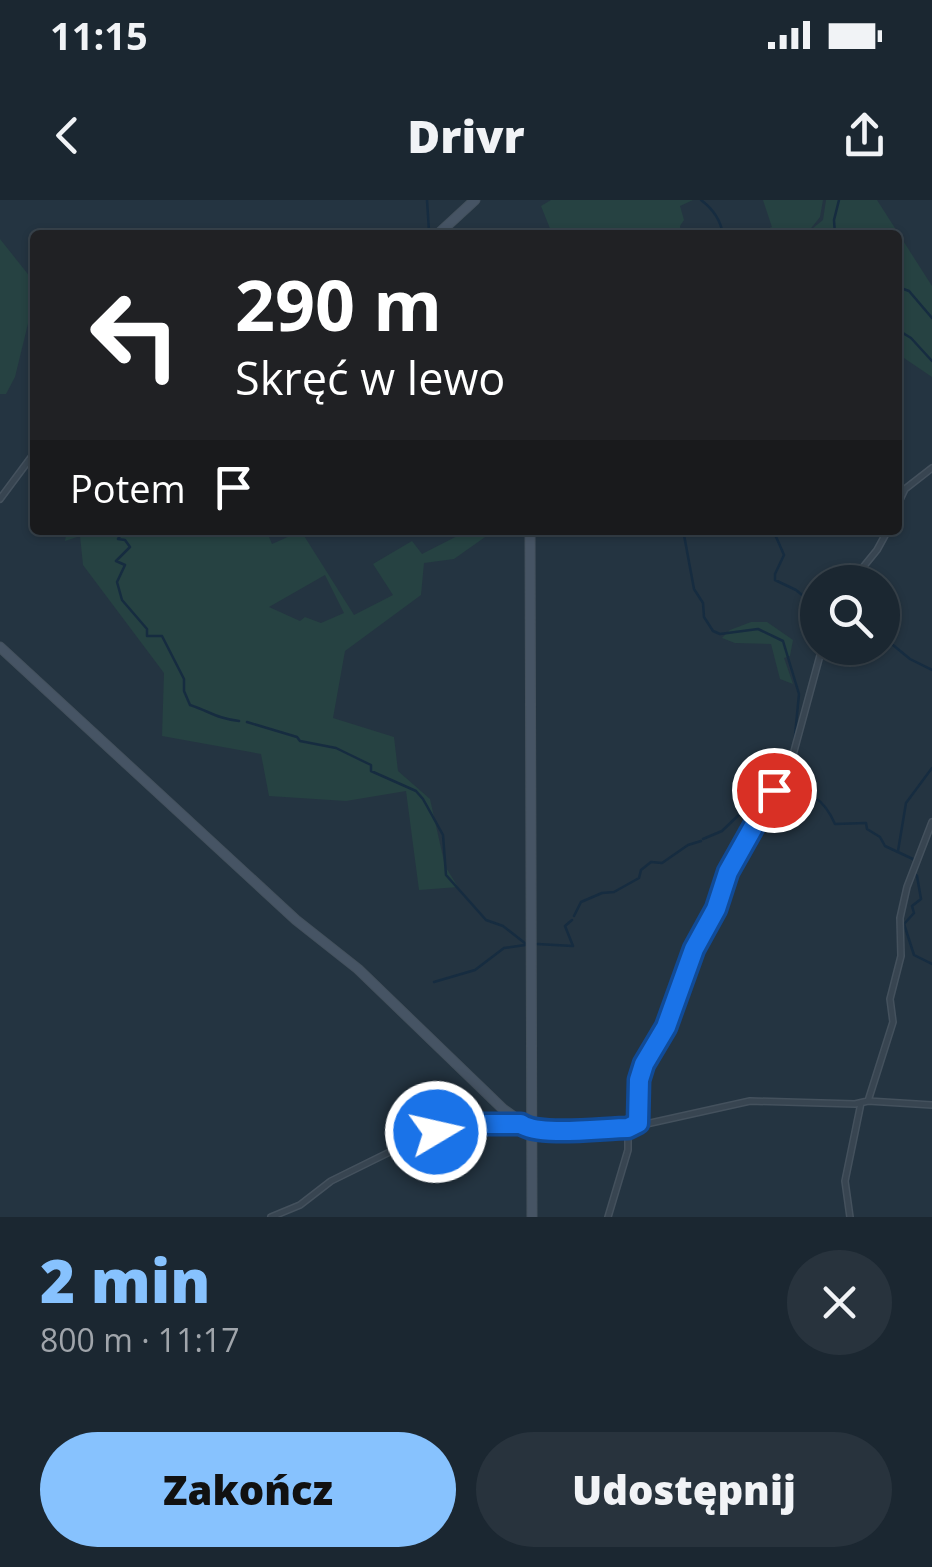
<!DOCTYPE html>
<html lang="pl">
<head>
<meta charset="utf-8">
<style>
  body { margin:0; font-family:"Open Sans",sans-serif; background:#28333d; color:#f1f3f6; height:100vh; display:flex; flex-direction:column; font-size:38px; white-space:nowrap }
  * { box-sizing:border-box; margin:0 }
  p { font-size:32px; color:#a0a5ab }
  .icon { flex:none; width:55px; height:55px; fill:none; stroke:currentColor; stroke-width:2; stroke-linecap:round; stroke-linejoin:round }
  .map { position:relative; height:1017px; overflow:hidden }
  .drawer { display:flex; flex-direction:column; background:#1b2731; flex:1 }
  .drawer>* { flex:none }
  .top-card { position:absolute; left:30px; top:30px; width:872px; height:305px; border-radius:10px; box-shadow:0 2px 8px #0004,0 0 0 2px #39444d; background:#202124; color:#fff; overflow:hidden }
  .fabs { position:absolute; left:800px; top:365px; display:grid; gap:20px }
  .fabs a { display:grid; place-items:center; width:100px; height:100px; border-radius:50%; background:#1b2731; box-shadow:0 2px 8px #0004,0 0 0 2px #39444d; font-size:50px }
  .pin { position:absolute; display:grid; place-items:center; width:85px; height:85px; color:#fff; margin:-42px; border:5px solid #fff; border-radius:50%; box-shadow:0 2px 10px #0007 }
  .me { position:absolute; width:110px; margin:-55px; rotate:81deg; stroke-linejoin:round; filter:drop-shadow(0 0 8px #0008) }
  .turn { display:flex; align-items:center; gap:35px; height:210px; padding:0 40px; font-size:45px }
  .turn .icon { width:130px; height:130px; stroke-width:2.5 }
  .turn b { display:block; font-size:70px; line-height:85px }
  .then { display:flex; align-items:center; height:95px; padding:0 40px; background:#0003; gap:20px; font-size:38px }
  .round { display:grid; place-items:center; flex:none; width:105px; height:105px; border-radius:52px; background:#28333d }
  .summary { display:flex; align-items:center; justify-content:space-between; height:170px; padding:0 40px }
  h1 { font-size:60px; font-weight:800; line-height:75px; color:#87c2fe }
  .cta { display:flex; gap:20px; margin-top:auto; padding:20px 40px }
  .cta a { flex:1; height:115px; border-radius:60px; background:#87c2fe; color:#111; font-size:40px; font-weight:800; line-height:115px; text-align:center }
  .cta a+a { background:#28333d; color:#f1f3f6 }
  .status { display:flex; justify-content:space-between; align-items:center; height:70px; padding:0 50px; background:#1b2731; direction:ltr }
  .status svg { height:28px; fill:currentColor }
  header { display:flex; justify-content:space-between; align-items:center; height:130px; padding:0 40px; background:#1b2731; font-size:45px; font-weight:800 }
  .map>svg:first-child { display:block }
</style>
</head>
<body>
<div class="status"><b>11:15</b><svg viewBox="0 0 49 12"><path d="M0 12V9h3v3zM5 12V6h3v6zM10 12V3h3v9zM15 12V0h3v12zM26 1h20v11H26zM47 4h2v5h-2z"/></svg></div>
<header><svg class="icon" aria-label="back" viewBox="0 0 24 24"><path d="M15 5l-7 7 7 7"/></svg>Drivr<svg class="icon" aria-label="share" viewBox="0 0 24 24"><path d="M12 15V3M7 8l5-5 5 5M5 13v7h14v-7"/></svg></header>
<div class="map">
<svg width="932" height="1017" viewBox="0 0 932 1017">
  <rect width="100%" height="100%" fill="#243441"/>
  <path fill="#264242" fill-rule="evenodd" d="M551,0H693L680,6L684,20L680,26L681,35H546L551,31L541,6Z
    M763,0H823L820,17L808,32L823,20L826,0H877L932,86V177L898,154V35H751L772,27Z
    M0,39L35,83V104L34,99L15,177L6,194H0Z
    M67,330H266L272,344L301,331L354,415L393,395L373,364L412,341L422,354L469,330H495L454,359L424,363L421,395L345,451L333,518L394,537L398,571L430,599L445,666L458,687L419,690L406,591L346,601L269,596L261,554L162,536L164,473L83,365L80,336L65,341ZM325,375L344,413L321,423L305,417L300,421L269,407Z
    M751,422H767L793,440L790,456L784,458L793,484L780,479L771,444L735,443L722,438L730,430Z"/>
  <g fill="none" stroke-linecap="round" stroke-linejoin="round">
    <path stroke="#162c40" stroke-width="2.5" d="M427,0L429,31
      M701,0C713,9 721,21 723,35
      M835,35L834,20L839,0
      M898,87L909,91L932,118
      M898,130L911,138L932,161
      M124,330L118,339L125,340L130,347L116,361L125,365L117,382L122,400L147,429V436H162L184,479V491L190,505C211,512 216,518 239,521
      M672,330L684,335L694,389L703,403L704,417L713,431L720,434L758,429L783,441L799,494L794,546
      M774,332L784,355L775,374V380L796,390L818,408
      M882,436L910,459L932,470
      M247,522L297,537L300,541L336,548L371,565V571L416,591L423,599L443,635L446,675L486,720L503,726L526,744
      M781,588C809,589 824,599 835,624L866,623L867,629L880,637L885,646L915,660
      M749,605L760,593L773,587L788,563
      M703,639L722,631L747,607
      M898,651L906,603L932,568
      M918,664L914,673L917,676L921,699L912,706L914,713L904,724L914,755L932,764
      M574,716L581,702L602,693L614,692L639,678L641,670L651,662L662,663L688,645L701,641
      M537,744L573,746L565,726L572,720
      M434,782L475,770L504,748L525,745"/>
    <g stroke="#44515d" stroke-width="8">
      <path id="street" d="M0,299L35,252
        M898,304L905,289L932,268
        M851,382L877,350L888,330
        M868,901L893,822L890,799L901,756L900,718L907,687L932,622
        M638,923L639,880L644,864L667,827L694,749L716,709L729,672L790,566L822,448
        M534,929L628,928L750,901L855,904L868,901L932,905
        M271,1017L300,1005L331,981L416,939L456,924H521
        M608,1017L628,950V928
        M850,1017L845,981L861,903"/>
    </g>
    <g stroke="#44515d" stroke-width="11">
      <path id="secondary" d="M437,35L475,0
        M530,330L532,1017
        M0,447L296,720L358,769L503,909L531,929"/>
    </g>
    <use href="#street" stroke="#384551" stroke-width="5"/>
    <use href="#secondary" stroke="#465464" stroke-width="9"/>
  </g>
  <g fill="none" stroke-linecap="round" stroke-linejoin="round">
    <g stroke="#114b97" stroke-width="25">
      <path id="route" d="M436,932L456,924H521C539,937 604,928 628,928L638,923L639,880L644,864L666,827L694,749L716,709L728,672L774,590"/>
    </g>
    <use href="#route" stroke="#1a73e8" stroke-width="18"/>
  </g>
</svg>
<div class="fabs">
<a><svg class="icon" aria-label="search" viewBox="0 0 24 24"><circle cx="10" cy="10" r="6"/><path d="M15 15l6 6"/></svg></a>
</div>
<div class="pin" style="left:774px;top:590px;background:#d93025"><svg class="icon" aria-label="arrive" viewBox="0 0 24 24"><path d="M6 21V4h12l-3 4 3 4H6"/></svg></div>
<svg class="me" style="left:436px;top:932px" viewBox="-20 -20 40 40"><circle r="17" fill="#1a73e8" stroke="#fff" stroke-width="3"/><path d="M0-11L8 9 0 5-8 9z" fill="#fff"/></svg>
<div class="top-card">
<div class="turn"><svg class="icon" aria-label="left" viewBox="0 0 24 24"><path d="M17 20v-9H6M10 6l-5 5 5 5"/></svg><div><b>290 m</b>Skręć w lewo</div></div>
<div class="then">Potem<svg class="icon" aria-label="arrive" viewBox="0 0 24 24"><path d="M6 21V4h12l-3 4 3 4H6"/></svg></div>
</div>
</div>
<section class="drawer">
<div class="summary"><div><h1>2 min</h1><p>800 m · 11:17</p></div><a class="round"><svg class="icon" aria-label="close" viewBox="0 0 24 24"><path d="M6 6l12 12M18 6L6 18"/></svg></a></div>
<div class="cta"><a>Zakończ</a><a>Udostępnij</a></div>
</section>
</body>
</html>
